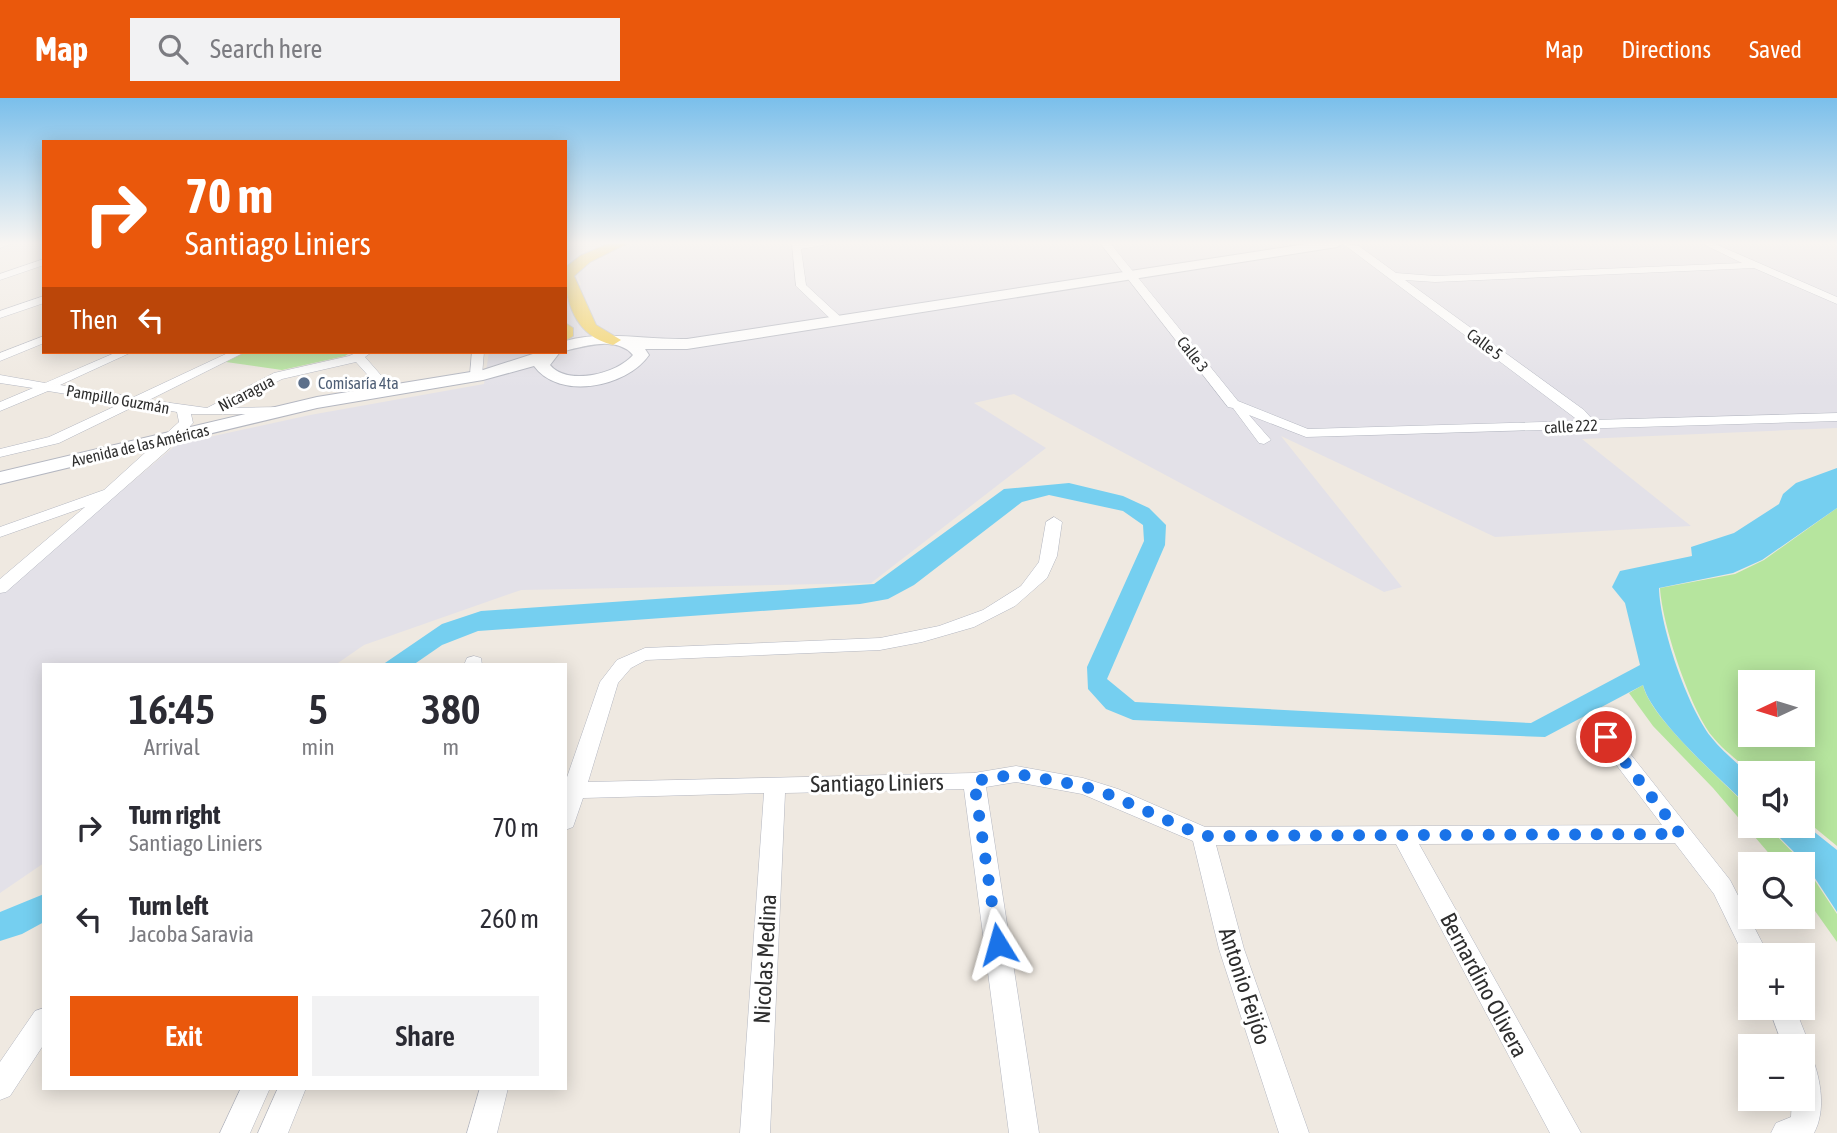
<!DOCTYPE html>
<html lang="en">
<head>
<meta charset="utf-8">
<style>
  body { margin:0; font-family:"Asap Condensed",sans-serif; background:#f2f2f3; color:#2b2b33; height:100vh; display:flex; flex-direction:column; font-size:26px; white-space:nowrap }
  * { box-sizing:border-box; margin:0 }
  p { font-size:23px; color:#7c7c81 }
  .icon { flex:none; width:38px; height:38px; fill:none; stroke:currentColor; stroke-width:2; stroke-linecap:round; stroke-linejoin:round }
  .map { position:relative; flex:1; overflow:hidden }
  .side { position:absolute; left:42px; top:565px; width:525px; height:427px; display:flex; flex-direction:column; background:#fff; border-radius:0px; box-shadow:0 4px 18px #0003 }
  .side>* { flex:none }
  .guide { position:absolute; left:42px; top:42px; width:525px; height:214px; border-radius:0px; box-shadow:0 4px 18px #0003; background:#ea580c; color:#fff; overflow:hidden }
  .needle { width:46px; rotate:266deg }
  .buttons { position:absolute; left:1738px; top:572px; display:grid; gap:14px }
  .buttons a { display:grid; place-items:center; width:77px; height:77px; border-radius:0px; background:#fff; box-shadow:0 4px 18px #0003; font-size:35px }
  .pin { position:absolute; display:grid; place-items:center; width:60px; height:60px; color:#fff; margin:-30px; border:4px solid #fff; border-radius:50%; box-shadow:0 2px 7px #0007 }
  .me { position:absolute; width:77px; margin:-38px; rotate:352deg; stroke-linejoin:round; filter:drop-shadow(0 0 5px #0008) }
  .turn { display:flex; align-items:center; gap:24px; height:147px; padding:0 28px; font-size:32px }
  .turn .icon { width:91px; height:91px; stroke-width:2.5 }
  .turn b { display:block; font-size:49px; line-height:60px }
  .then { display:flex; align-items:center; height:66px; padding:0 28px; background:#0003; gap:14px; font-size:26px }
  .eta { display:flex; justify-content:space-evenly; align-items:center; height:119px; text-align:center }
  .eta b { font-size:42px; font-weight:600; line-height:49px }
  .primary-button { display:flex; gap:14px; margin-top:auto; padding:14px 28px }
  .primary-button a { flex:1; height:80px; border-radius:0px; background:#ea580c; color:#fff; font-size:28px; font-weight:600; line-height:80px; text-align:center }
  .primary-button a+a { background:#f2f2f3; color:#2b2b33 }
  ul { padding:0; list-style:none }
  li { display:flex; align-items:center; gap:21px; height:91px; padding:0 28px }
  li div { flex:1 }
  li b { display:block; font-size:26px }
  li em { font-style:normal }
  header { display:flex; align-items:center; gap:42px; box-sizing:border-box; height:98px; padding:0 35px; background:#ea580c; color:#fff }
  header strong { font-size:33px }
  nav { display:flex; gap:38px; margin-inline-start:auto; font-size:24px }
  .search { width:490px; height:63px; background:#f2f2f3; display:flex; align-items:center; gap:18px; box-sizing:border-box; padding:0 24px; border-radius:0px; color:#7c7c81; font-size:26px }
  .map>svg:first-child { display:block }
</style>
</head>
<body>
<header>
<strong>Map</strong>
<div class="search"><svg class="icon" aria-label="search" viewBox="0 0 24 24"><circle cx="10" cy="10" r="6"/><path d="M15 15l6 6"/></svg>Search here</div>
<nav><a>Map</a><a>Directions</a><a>Saved</a></nav>
</header>
<div class="map">
<svg width="1837" height="1035" viewBox="0 0 1837 1035">
  <rect width="100%" height="100%" fill="#efe9e1"/>
  <path fill="#e3e1e8" d="M632,145H1837V330L1582,341L1691,428L1495,439L1281,338L1402,489L1384,494L1014,296L974,305L1046,350L871,485L521,492L364,547L335,567H44V765L0,795V495L177,346L310,317L484,286L489,254H565V188L581,187L578,177L583,169Z"/>
  <path fill="#b6e59e" fill-rule="evenodd" d="M246,254H351L345,258L282,272L226,264Z
    M1837,410V748L1803,720L1802,676L1752,675C1740,664 1723,652 1712,638C1690,610 1662,526 1660,490L1735,476L1764,462ZM1750,584H1802V637H1750Z
    M1643,587C1649,619 1725,685 1750,711V728H1767L1804,766L1837,816V844L1803,796L1802,766H1778L1713,690L1653,628L1629,595Z"/>
  <path fill="#75cff0" d="M1837,370V410L1762,462L1733,475L1659,490C1660,529 1687,608 1711,639C1722,653 1737,665 1750,677V710C1722,682 1652,622 1643,587L1545,639L1133,622L1106,611L1088,591L1087,569L1144,443L1143,427L1123,413L1049,397L1022,404L914,487L888,501L860,506L478,533L442,547L413,567H382L442,526L481,513L874,486L1004,391L1069,385L1123,398L1149,410L1166,427L1165,447L1107,581L1135,604L1531,625L1640,567L1625,505L1612,489L1620,473L1692,458L1691,449L1734,435L1779,406L1783,396L1796,385Z
    M1803,725L1837,752V814L1805,765L1768,728H1802Z
    M44,796V824L22,836L0,843V814Z"/>
  <g fill="none" stroke-linecap="round" stroke-linejoin="round">
    <g stroke="#b4b7c1" stroke-width="1">
      <path id="street" d="M0,145H13L0,150Z
        M792,145H834L801,151L806,187L844,222V226H836L796,188Z
        M1100,145H1110L1238,303L1308,331L1579,323L1342,145L1359,148L1396,175L1435,178L1742,165L1701,145H1713L1837,199V206L1754,170L1435,184L1405,182L1584,312L1593,322L1837,315V323L1306,339L1249,317L1271,342L1264,346L1259,345L1233,310L1228,309Z
        M44,161V167L0,182V176Z
        M44,198V205L0,220V213Z
        M44,238V245L0,263V255Z
        M117,254H132L60,287L134,299L230,254H245L149,302L207,310L274,275L349,258L358,254H372L365,259L393,291L391,294H383L356,264L282,281L225,310L279,309L285,313L284,316H191L193,325L170,350L6,494L0,495V481L85,409L0,439V429L104,392L179,324L177,314L137,307L59,345L0,359V351L49,339L122,305L48,293L0,313V304L33,290L0,285V277L45,285Z
        M472,254H484L482,277L476,281L470,277Z
        M1054,419L1062,424L1057,458L1047,480L1015,508L974,529L922,544L880,552L646,562L631,570L618,585L588,684L974,675L1016,668L1083,680L1118,691L1205,729L1662,727L1599,644L1596,639L1599,634L1606,632L1613,634L1730,782L1769,858H1750L1748,866L1714,796L1675,745L1419,746L1581,1035H1550L1396,746L1216,747L1244,851L1309,1035H1279L1219,851L1193,743L1082,696L1016,684L986,689L1039,1035H1009L964,691L785,695L770,1035H740L764,695L583,700L573,729L565,732V685L600,584L617,562L645,550L880,540L939,528L983,512L1021,488L1039,464L1046,424Z
        M474,558L481,560L482,567H464L467,560Z
        M44,910V946L10,998L0,1002V964L35,913Z
        M1769,910H1795L1810,948L1806,957L1812,959C1821,982 1826,1013 1814,1035H1771L1776,1025L1791,1019L1792,1001H1802V948H1783Z
        M241,990H270L250,1035H220Z
        M278,990H306L288,1035H258Z
        M480,990H508L497,1035H467Z"/>
    </g>
    <g stroke="#b4b7c1" stroke-width="2">
      <path id="secondary" d="M1313,145H1343L1337,149L687,251H645L649,257C627,289 559,303 534,268L483,282L317,310L0,386V374L317,299L483,272L539,254H560L550,267C567,288 617,276 633,257C617,238 585,248 565,253V243C605,232 646,242 687,241Z"/>
    </g>
    <g stroke="#c9c9c9" stroke-width="2">
      <path id="primary" d="M610,145H628L590,164L574,178L596,227L621,242L613,247C576,238 565,206 565,170L580,158Z
        M565,225L573,230V238L565,243Z"/>
    </g>
    <use href="#street" fill="#fff" fill-rule="evenodd"/>
    <use href="#secondary" fill="#fff" fill-rule="evenodd"/>
    <use href="#primary" fill="#f2d163" fill-rule="evenodd"/>
  </g>
  <linearGradient id="sky" x2="0" y2="1"><stop stop-color="#7abfeb"/><stop offset="0.5" stop-color="#f8f5f2"/><stop offset="1" stop-color="#f8f5f2" stop-opacity="0"/></linearGradient>
  <rect width="1837" height="290" fill="url(#sky)"/>
  <g fill="none" stroke-linecap="round" stroke-linejoin="round">
    <path stroke="#1a73e8" stroke-width="12" stroke-dasharray="0 21.6" d="M998,846L974,683L1017,676L1083,688L1110,697L1203,738L1680,736L1606,639"/>
  </g>
  <circle fill="#5c6f8a" stroke="#fff" stroke-width="2.5" cx="304" cy="285" r="7"/>
  <g text-anchor="middle" dominant-baseline="central" stroke-width="6" stroke-linejoin="round" paint-order="stroke">
    <g font-size="16" fill="#2e2e2e" stroke="#fff">
      <text transform="translate(1485 246) rotate(37)">Calle 5</text>
      <text transform="translate(1193 256) rotate(52)">Calle 3</text>
      <text transform="translate(246 295) rotate(-27)">Nicaragua</text>
      <text transform="translate(118 301) rotate(10)">Pampillo Guzmán</text>
      <text transform="translate(1571 328) rotate(-3)">calle 222</text>
      <text transform="translate(140 347) rotate(-13)">Avenida de las Américas</text>
    </g>
    <g font-size="16" fill="#4e5e75" stroke="#fff" text-anchor="start">
      <text x="318" y="285">Comisaría 4ta</text>
    </g>
    <g font-size="23" fill="#2e2e2e" stroke="#fff">
      <text transform="translate(877 685) rotate(-1)">Santiago Liniers</text>
      <text transform="translate(765 861) rotate(-87)">Nicolas Medina</text>
      <text transform="translate(1484 887) rotate(62)">Bernardino Olivera</text>
      <text transform="translate(1245 888) rotate(72)">Antonio Feijóo</text>
    </g>
  </g>
</svg>
<div class="buttons">
<a><svg class="needle" viewBox="-14 -14 28 28"><path d="M0-13l5 13h-10z" fill="#e53935"/><path d="M0 13l5-13h-10z" fill="#7c7c81"/></svg></a>
<a><svg class="icon" aria-label="sound" viewBox="0 0 24 24"><path d="M4 9h4l5-4v14l-5-4H4zM17 9q2 3 0 6"/></svg></a>
<a><svg class="icon" aria-label="search" viewBox="0 0 24 24"><circle cx="10" cy="10" r="6"/><path d="M15 15l6 6"/></svg></a>
<a>+</a>
<a>−</a>
</div>
<div class="pin" style="left:1606px;top:639px;background:#d93025"><svg class="icon" aria-label="arrive" viewBox="0 0 24 24"><path d="M6 21V4h12l-3 4 3 4H6"/></svg></div>
<svg class="me" style="left:998px;top:846px" viewBox="-20 -20 40 40"><path d="M0-17L14 15 0 8-14 15z" fill="#1a73e8" stroke="#fff" stroke-width="4"/></svg>
<div class="guide">
<div class="turn"><svg class="icon" aria-label="right" viewBox="0 0 24 24"><path d="M7 20v-9h11M14 6l5 5-5 5"/></svg><div><b>70 m</b>Santiago Liniers</div></div>
<div class="then">Then<svg class="icon" aria-label="left" viewBox="0 0 24 24"><path d="M17 20v-9H6M10 6l-5 5 5 5"/></svg></div>
</div>
<section class="side">
<div class="eta">
<div><b>16:45</b><p>Arrival</p></div>
<div><b>5</b><p>min</p></div>
<div><b>380</b><p>m</p></div>
</div>
<ul>
<li><svg class="icon" aria-label="right" viewBox="0 0 24 24"><path d="M7 20v-9h11M14 6l5 5-5 5"/></svg><div><b>Turn right</b><p>Santiago Liniers</p></div><em>70 m</em></li>
<li><svg class="icon" aria-label="left" viewBox="0 0 24 24"><path d="M17 20v-9H6M10 6l-5 5 5 5"/></svg><div><b>Turn left</b><p>Jacoba Saravia</p></div><em>260 m</em></li>
</ul>
<div class="primary-button"><a>Exit</a><a>Share</a></div>
</section>
</div>
</body>
</html>
